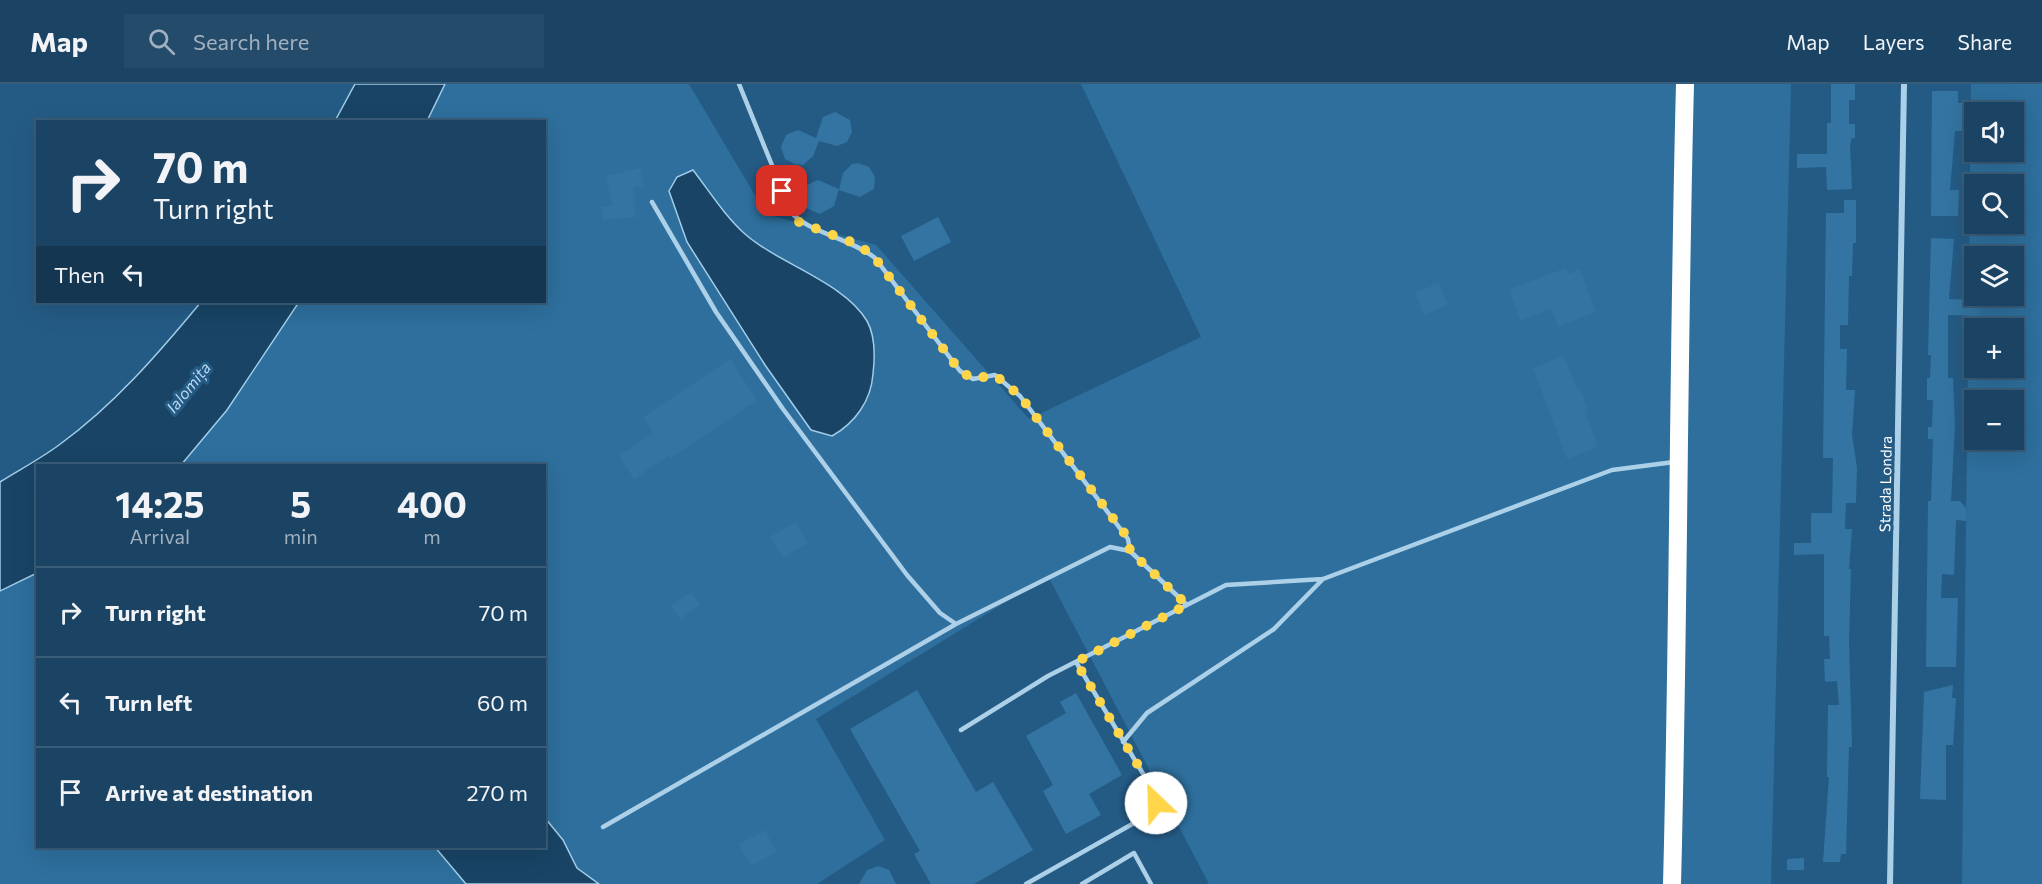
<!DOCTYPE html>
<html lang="en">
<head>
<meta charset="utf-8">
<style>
  body { margin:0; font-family:Commissioner,sans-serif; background:#244b6a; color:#f1f3f6; height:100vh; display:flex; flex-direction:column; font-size:22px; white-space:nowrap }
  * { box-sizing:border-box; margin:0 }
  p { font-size:20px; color:#a0b0bf }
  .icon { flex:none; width:33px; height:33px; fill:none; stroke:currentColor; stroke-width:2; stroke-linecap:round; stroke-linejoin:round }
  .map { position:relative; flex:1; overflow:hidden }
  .details { position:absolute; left:36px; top:380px; width:510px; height:384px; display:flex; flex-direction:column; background:#1b4464; border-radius:0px; box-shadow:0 6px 24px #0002,0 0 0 2px #395c78 }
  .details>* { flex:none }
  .banner { position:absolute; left:36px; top:36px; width:510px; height:183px; border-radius:0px; box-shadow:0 6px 24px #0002,0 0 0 2px #395c78; background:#1b4464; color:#f1f3f6; overflow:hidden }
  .tools { position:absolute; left:1964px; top:18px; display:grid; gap:12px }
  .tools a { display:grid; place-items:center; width:60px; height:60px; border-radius:0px; background:#1b4464; box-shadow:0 6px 24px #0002,0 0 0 2px #395c78; font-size:30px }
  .pin { position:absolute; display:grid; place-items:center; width:51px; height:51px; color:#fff; margin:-26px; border-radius:12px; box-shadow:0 3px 9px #0006 }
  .me { position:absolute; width:66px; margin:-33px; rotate:336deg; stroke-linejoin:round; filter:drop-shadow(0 0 4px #0008) }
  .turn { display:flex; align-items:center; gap:21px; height:126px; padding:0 18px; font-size:27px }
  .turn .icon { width:78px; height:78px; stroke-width:2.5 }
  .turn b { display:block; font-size:42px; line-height:51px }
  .then { display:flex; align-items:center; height:57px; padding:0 18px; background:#0003; gap:12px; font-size:22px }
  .eta { display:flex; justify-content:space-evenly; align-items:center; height:102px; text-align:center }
  .eta b { font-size:36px; font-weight:700; line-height:42px }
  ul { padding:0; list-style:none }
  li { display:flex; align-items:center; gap:18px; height:90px; padding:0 18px; border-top:2px solid #395c78 }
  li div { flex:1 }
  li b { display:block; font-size:22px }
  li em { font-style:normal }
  header { display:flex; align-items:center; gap:36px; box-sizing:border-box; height:84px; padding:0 30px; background:#1b4464; border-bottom:2px solid #395c78 }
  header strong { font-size:28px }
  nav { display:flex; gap:33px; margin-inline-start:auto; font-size:21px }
  .search { width:420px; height:54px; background:#244b6a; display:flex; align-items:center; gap:15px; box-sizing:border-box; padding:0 21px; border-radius:0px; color:#a0b0bf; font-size:22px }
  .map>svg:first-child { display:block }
</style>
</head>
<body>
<header>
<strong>Map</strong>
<div class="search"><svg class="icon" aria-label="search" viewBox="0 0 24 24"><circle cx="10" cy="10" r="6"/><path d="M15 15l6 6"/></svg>Search here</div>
<nav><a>Map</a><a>Layers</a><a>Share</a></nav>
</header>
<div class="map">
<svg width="2042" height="800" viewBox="0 0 2042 800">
  <rect width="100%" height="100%" fill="#245b85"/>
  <path fill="#2e6f9d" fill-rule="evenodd" d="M445,0H689L766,130L876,161L1029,335L1201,253L1081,0H1791L1771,800H1209L1048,492L816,635L885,756L817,800H0V507L37,489L38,762H544V381H181L227,326L299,218H544V38L427,37Z
    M1971,0H2042V800H1962ZM1974,28H2013V68H1974ZM1974,100H2013V140H1974ZM1974,172H2013V212H1974ZM1974,244H2013V284H1974ZM1974,316H2013V356H1974Z"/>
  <path fill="#194465" stroke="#a1cde9" stroke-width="1.5" d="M355,0H445L427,37H335Z
    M693,86C710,108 724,131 745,150C779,180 844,198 867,237C876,253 875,273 873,290C871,317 855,339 832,352L811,346L765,281L687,158L669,107L677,93Z
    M201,218H299L227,326L181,381H38L37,489L0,507V398C19,386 40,375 59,361C114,321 158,270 201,218Z
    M545,734L563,756L577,784L599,800H466L434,762H544Z"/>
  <path fill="#3474a2" d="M1831,0H1855V16H1849V40H1855V54H1852L1850,61L1852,105L1827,106L1826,83L1797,84V70H1827V39H1831Z
    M1932,7H1958V19H1974V47H1955L1950,106H1959L1958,132H1931Z
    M835,28L850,36L852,48L847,58L837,62L819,57L813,72L803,81L795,80L785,75L781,63L786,51L798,46L816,54L823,33Z
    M858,79L869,83L875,93L874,105L860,113L839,106L843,89L852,80Z
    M640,84L644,102L633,104L636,133L603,136L602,123L612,122L606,92Z
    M818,96L839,105L834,122L820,130L806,124L802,113L807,101Z
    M1844,116H1856V159H1853L1852,192H1849L1848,241H1840V265H1847L1846,306H1855L1852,351L1857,384L1856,419H1846L1845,445H1852L1849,485H1851L1849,559L1852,663H1849L1846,770H1841L1840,778H1823L1829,693H1827L1828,621H1839L1837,597L1825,598L1824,575H1830L1829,552H1824V470L1794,471V459H1811V429H1832L1833,374H1823L1826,129H1844Z
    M938,133L951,158L914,177L901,152Z
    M1931,154L1954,155L1949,215L1981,216L1980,232L1948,231V294H1953L1955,342L1951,417H1960L1966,424V437L1956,436L1954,491L1942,490L1941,514H1958L1956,583H1926L1928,417H1931L1933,355H1928V343H1932L1933,316H1927V294H1930L1931,271H1928Z
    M1566,184L1569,190L1580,185L1596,228L1558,243L1551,225L1520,237L1509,205Z
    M1439,199L1448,221L1424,231L1415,209Z
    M1564,272L1578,308L1581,307L1588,327L1585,328L1598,363L1567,375L1533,284Z
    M730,275L757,316L670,375L668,372L634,395L619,372L653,349L643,333Z
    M795,438L808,459L783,474L770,453Z
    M691,508L700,521L680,535L671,522Z
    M1953,601L1952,614H1956L1953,661H1946V716L1920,715L1924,608Z
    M917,606L976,708L993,698L1033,766L974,800H931L914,770L920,767L850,645Z
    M1076,609L1122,691L1089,710L1101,731L1066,750L1043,707L1053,701L1026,652L1066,629L1060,618Z
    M765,746L777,768L751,782L739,760Z
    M1804,774V786H1787V775Z
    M878,782L889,786L896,800H859L867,786Z"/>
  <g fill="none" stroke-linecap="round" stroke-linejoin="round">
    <path stroke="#add0e9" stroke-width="4.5" d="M739,0L791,128C807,148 850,154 875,174L960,287L973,295L995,291L1020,312L1128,455L1130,467
      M652,118L716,228L783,325L907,491L940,529L956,540
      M961,646L1048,592L1226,501L1323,495L1612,386L1674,378
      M1123,658L1147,629L1274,545L1323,495
      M603,743L956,540L1110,463L1130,467L1187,521
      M1026,800L1143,734L1156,719L1154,708L1076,578
      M1082,800L1134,769L1151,800"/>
    <path stroke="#add0e9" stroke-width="6" d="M1890,800L1904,0"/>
    <path stroke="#fff" stroke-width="18" d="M1672,800C1679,533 1678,267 1685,0"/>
  </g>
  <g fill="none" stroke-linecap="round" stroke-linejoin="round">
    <path stroke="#ffd54a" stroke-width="10" stroke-dasharray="0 18" d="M782,107L790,128L799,138L859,161L875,174L960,287L973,295L995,291L1020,312L1128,454L1130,467L1187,521L1076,578L1154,708L1156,719"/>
  </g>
  <g text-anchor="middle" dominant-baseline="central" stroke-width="6" stroke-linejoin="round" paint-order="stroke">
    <g font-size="15" fill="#fff" stroke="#245b85">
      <text transform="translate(1885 400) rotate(-89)">Strada Londra</text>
    </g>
    <g font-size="16" font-style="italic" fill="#b9d9f0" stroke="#245b85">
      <text transform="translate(188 303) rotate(-51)">Ialomița</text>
    </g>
  </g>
</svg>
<div class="tools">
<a><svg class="icon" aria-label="sound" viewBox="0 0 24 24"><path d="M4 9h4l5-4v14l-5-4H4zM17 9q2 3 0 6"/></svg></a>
<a><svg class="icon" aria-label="search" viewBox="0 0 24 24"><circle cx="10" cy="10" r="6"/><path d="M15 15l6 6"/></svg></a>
<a><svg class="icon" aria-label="layers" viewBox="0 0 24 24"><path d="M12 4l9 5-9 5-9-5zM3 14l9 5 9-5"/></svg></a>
<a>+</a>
<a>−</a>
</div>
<div class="pin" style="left:782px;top:107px;background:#d93025"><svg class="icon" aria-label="arrive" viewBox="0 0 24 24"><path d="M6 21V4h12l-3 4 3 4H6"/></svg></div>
<svg class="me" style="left:1156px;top:719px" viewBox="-20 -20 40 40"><circle r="19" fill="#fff"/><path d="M0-13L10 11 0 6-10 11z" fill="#ffd54a"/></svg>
<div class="banner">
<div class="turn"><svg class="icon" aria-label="right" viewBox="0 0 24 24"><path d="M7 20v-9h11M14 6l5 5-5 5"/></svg><div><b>70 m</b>Turn right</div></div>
<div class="then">Then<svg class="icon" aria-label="left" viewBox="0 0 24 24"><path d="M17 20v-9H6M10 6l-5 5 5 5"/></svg></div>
</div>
<section class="details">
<div class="eta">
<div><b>14:25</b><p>Arrival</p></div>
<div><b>5</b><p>min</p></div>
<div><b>400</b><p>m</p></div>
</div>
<ul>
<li><svg class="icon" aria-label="right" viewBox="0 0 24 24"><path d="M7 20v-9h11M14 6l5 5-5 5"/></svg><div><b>Turn right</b></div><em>70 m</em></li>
<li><svg class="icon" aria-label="left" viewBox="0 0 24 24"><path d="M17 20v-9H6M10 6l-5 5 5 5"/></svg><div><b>Turn left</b></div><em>60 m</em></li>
<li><svg class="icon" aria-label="arrive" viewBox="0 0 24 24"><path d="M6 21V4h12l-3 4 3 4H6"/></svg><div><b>Arrive at destination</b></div><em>270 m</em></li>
</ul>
</section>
</div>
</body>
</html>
